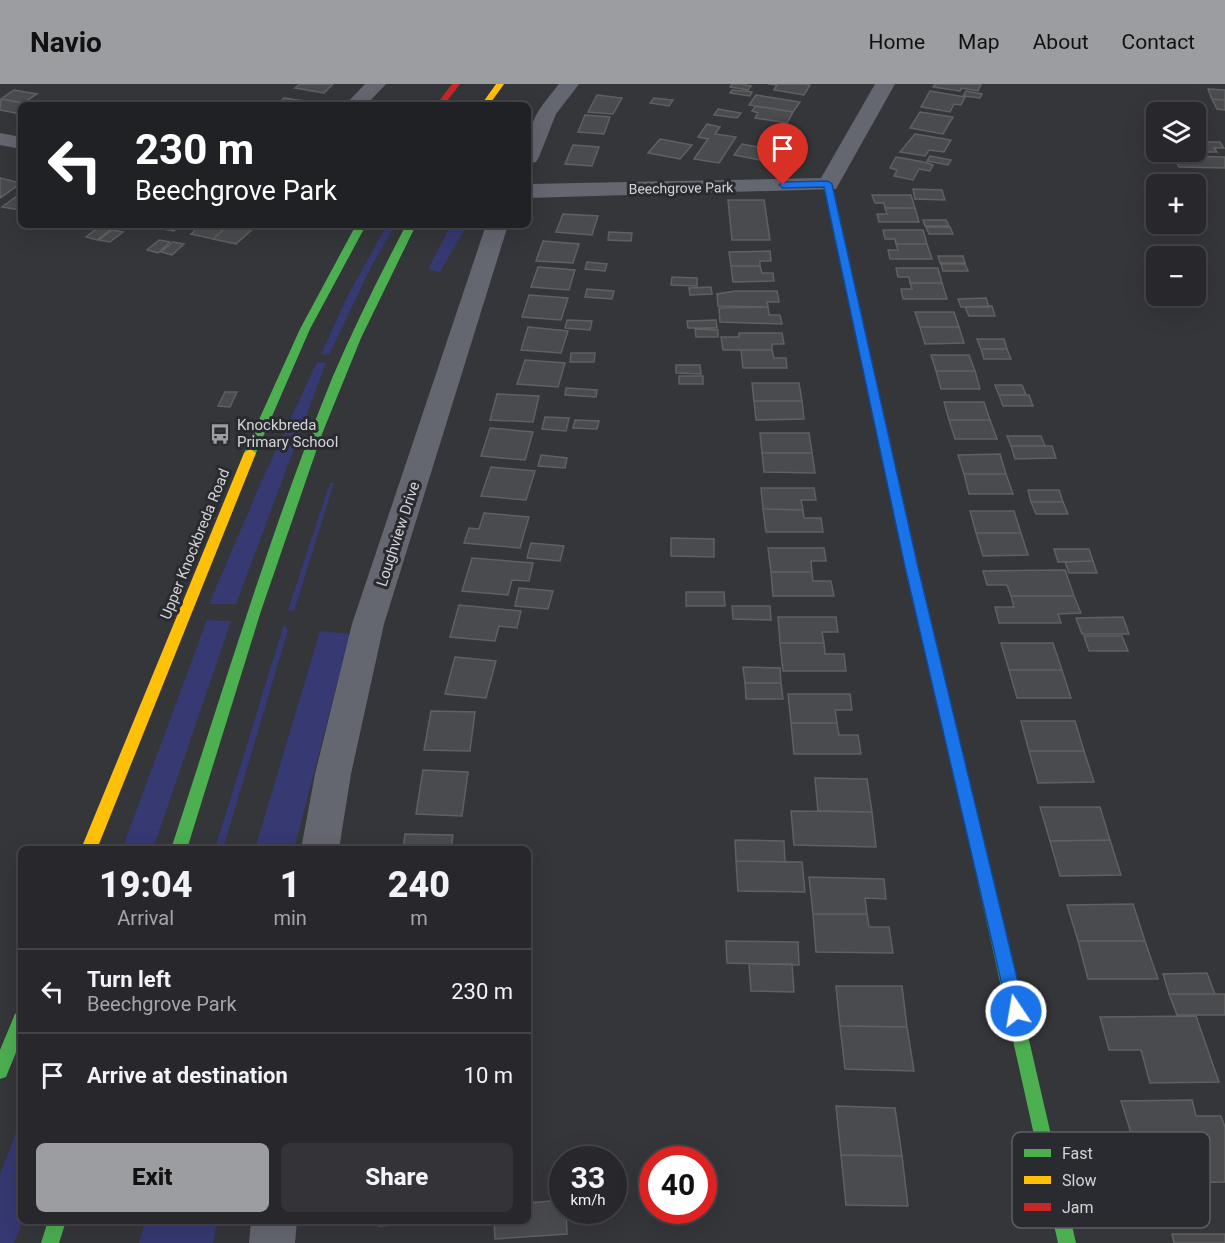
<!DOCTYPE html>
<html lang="en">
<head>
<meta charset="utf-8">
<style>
  body { margin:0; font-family:Roboto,sans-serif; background:#343438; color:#f1f3f6; height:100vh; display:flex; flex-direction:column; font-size:22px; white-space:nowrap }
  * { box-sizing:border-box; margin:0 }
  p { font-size:20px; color:#a5a6a9 }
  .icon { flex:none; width:33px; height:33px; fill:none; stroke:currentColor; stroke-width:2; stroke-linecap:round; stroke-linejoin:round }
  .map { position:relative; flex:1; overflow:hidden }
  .side { position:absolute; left:18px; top:762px; width:513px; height:378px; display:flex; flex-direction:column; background:#28282c; border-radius:9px; box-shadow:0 6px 24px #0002,0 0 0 2px #444448 }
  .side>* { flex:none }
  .top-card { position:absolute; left:18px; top:18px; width:513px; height:126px; border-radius:9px; box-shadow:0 6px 24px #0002,0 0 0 2px #444448; background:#202124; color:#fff; overflow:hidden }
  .buttons { position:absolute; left:1146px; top:18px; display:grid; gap:12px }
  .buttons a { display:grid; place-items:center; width:60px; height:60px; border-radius:9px; background:#28282c; box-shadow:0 6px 24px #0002,0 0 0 2px #444448; font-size:30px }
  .speed { position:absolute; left:549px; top:1062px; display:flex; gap:12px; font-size:30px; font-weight:700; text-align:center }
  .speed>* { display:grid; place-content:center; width:78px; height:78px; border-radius:50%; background:#28282c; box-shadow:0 6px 24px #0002,0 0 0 2px #444448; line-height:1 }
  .speed small { font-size:15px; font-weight:400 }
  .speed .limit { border:9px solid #d22; background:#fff; color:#111 }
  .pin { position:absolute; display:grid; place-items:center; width:51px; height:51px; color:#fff; margin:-62px -26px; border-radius:50% 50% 50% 0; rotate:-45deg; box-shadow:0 0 6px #0007 }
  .pin .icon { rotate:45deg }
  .me { position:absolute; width:66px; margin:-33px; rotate:348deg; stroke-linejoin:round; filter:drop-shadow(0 0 4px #0008) }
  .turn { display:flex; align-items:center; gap:21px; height:126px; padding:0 18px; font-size:27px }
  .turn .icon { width:78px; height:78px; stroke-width:2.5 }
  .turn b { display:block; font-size:42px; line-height:51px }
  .eta { display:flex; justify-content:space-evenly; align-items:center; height:102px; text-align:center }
  .eta b { font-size:36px; font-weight:800; line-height:42px }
  .button { display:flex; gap:12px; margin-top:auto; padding:12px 18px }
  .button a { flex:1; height:69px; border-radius:9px; background:#9c9da1; color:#111; font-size:24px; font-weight:800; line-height:69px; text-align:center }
  .button a+a { background:#343438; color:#f1f3f6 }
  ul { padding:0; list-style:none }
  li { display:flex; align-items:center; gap:18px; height:84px; padding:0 18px; border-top:2px solid #444448 }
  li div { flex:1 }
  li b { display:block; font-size:22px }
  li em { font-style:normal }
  header { display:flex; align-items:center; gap:36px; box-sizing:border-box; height:84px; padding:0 30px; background:#9c9da1; color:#111 }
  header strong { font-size:28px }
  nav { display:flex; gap:33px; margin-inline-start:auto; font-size:21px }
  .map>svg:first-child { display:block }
</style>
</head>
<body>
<header>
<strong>Navio</strong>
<nav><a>Home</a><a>Map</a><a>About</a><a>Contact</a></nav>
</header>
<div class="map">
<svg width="1225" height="1159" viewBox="0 0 1225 1159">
  <rect width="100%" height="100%" fill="#35363a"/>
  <path fill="#363972" d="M387,141H395L371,183L329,271L321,270L348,211Z
    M451,141H467L440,188L428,185Z
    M317,278L326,279L236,520H209L263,394Z
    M330,399H334L294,527L288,526Z
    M207,536L231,537L153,765H122Z
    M284,540L288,546L223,765H215Z
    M320,547L350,550L294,765H255Z
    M21,1035L23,1137L14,1159H0V1091Z
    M145,1137H217L213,1159H139Z"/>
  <path fill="#4a4b4e" stroke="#606063" stroke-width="1.5" d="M300,0H333L324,9L295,4Z
    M732,0H741L751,2L748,6L730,3Z
    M768,0H803L810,1L804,11L774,6L777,1Z
    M935,0H981L978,7L962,4L960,7L933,3Z
    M1208,5L1225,6V16L1212,15Z
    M14,6L37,10L23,19L1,15Z
    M732,6L752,8L750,12L730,9Z
    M930,7L965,13L961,21L954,20L950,28L921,23Z
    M966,7L982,10L980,14L963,12Z
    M597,11L622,14L613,30L588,28Z
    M756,11L800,18L793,28L749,21Z
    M284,14L312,18L310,21H276Z
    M654,14L673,16L669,22L650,19Z
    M1,15L23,19L20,21L21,30L0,26Z
    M1212,15L1225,16V26L1217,25Z
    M756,22L762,23L793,28L787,39L755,34L758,29L752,27Z
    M718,25L741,29L737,34L714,31Z
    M920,28L953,33L943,50L910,44Z
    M585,31L610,33L604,50L578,48Z
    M707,40L720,43L715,50L736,53L719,79L694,75L708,55L698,53Z
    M915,50L951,56L944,68L929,66L925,72L900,68Z
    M660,55L692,61L680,75L648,69Z
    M1196,58H1220L1224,64H1214L1217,68H1207Z
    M742,60L779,67L771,78L734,71Z
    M573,61L599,63L592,82L565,80Z
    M930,72L951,76L948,81L927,77Z
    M1173,72L1225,73V84L1179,83Z
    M896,73L924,78L933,81L930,87L919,85L913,96L894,92L897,86L890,84Z
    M0,94L21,99L0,114Z
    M913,105L942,106L945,116L915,115Z
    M21,109V126L2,123Z
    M872,111H911L915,124H885L884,119H875Z
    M728,116H764L770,156H732Z
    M885,124H915L919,138H879L877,130H887Z
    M563,130L598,132L592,151L556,148Z
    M923,136H946L949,142H925Z
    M154,141H182L174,147L152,143Z
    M201,141H229L213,155L191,150Z
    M229,141H246L255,143L236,160L213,155Z
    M99,143L110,146L97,156L86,153Z
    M926,143H950L953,150H929Z
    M112,146L123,148L110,158L99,156Z
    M883,146H923L927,160H896L895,155H885Z
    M609,148L632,149L631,157L608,156Z
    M159,156L170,158L158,169L147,166Z
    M543,157L579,160L573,179L536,177Z
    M173,158L184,160L172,171L161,168Z
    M896,160H927L932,175H890L888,166H898Z
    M770,167L771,177H760V182H731L729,168Z
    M938,172H963L965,179H940Z
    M587,178L607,180L605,187L585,185Z
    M941,180H965L968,187H943Z
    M731,182H760L762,189H773L774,197L733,198Z
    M538,183L575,186L569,206L531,203Z
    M896,184H938L942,199H910L909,193H898Z
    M672,193L697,194V202L671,201Z
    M910,199H942L947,215H903L901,205H912Z
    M711,203L712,210L690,211L689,204Z
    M587,205L614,207L612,215L585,213Z
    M735,207H777L779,218H767L768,223L718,222L717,210Z
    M529,211L568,214L561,236L522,233Z
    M986,214L989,223H961L958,215Z
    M992,222L995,232H969L965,223Z
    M768,223L769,231H780L782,240L720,238L719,224Z
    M915,228H954L959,243H920Z
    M567,236L592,237L590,246L565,244Z
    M716,236L717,244H688L687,237Z
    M528,243L568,247L561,269L521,266Z
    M920,243H959L964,259L925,260Z
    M695,245L718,246V253H696Z
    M739,249H782L784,260H772V266H723L721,253H739Z
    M977,255H1004L1007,265H981Z
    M981,265H1007L1011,275H984Z
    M741,266H772L774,274H786L787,284H743Z
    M571,269H595L594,278H570Z
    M931,271H969L975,287H936Z
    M525,276L565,279L558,303L517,300Z
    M676,281H700L701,290L676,289Z
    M936,287H975L980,305H941Z
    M679,292H703V300H679Z
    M752,299H799L802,317H754Z
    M995,301H1022L1026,311H999Z
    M566,304L597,306L596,313L565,311Z
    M225,308H237L230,323L218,322Z
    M497,310L539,312L533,338L490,336Z
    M999,311H1029L1033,322H1003Z
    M754,317H802L804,335L756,336Z
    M944,318H984L990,336H949Z
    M545,333L569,334L566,347L542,345Z
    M575,336L599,337L597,345L573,344Z
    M949,336H990L997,355H955Z
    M490,344L533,348L525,376L481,372Z
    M760,349H809L812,369H762Z
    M1007,352H1041L1045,362H1011Z
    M1011,362H1052L1056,374L1015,375Z
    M762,369H812L815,389L764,388Z
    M1000,370L1006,390H964L958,371Z
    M541,371L567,374L565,384L538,382Z
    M491,383L535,387L526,416L481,412Z
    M964,390H1006L1013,410H969Z
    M761,404H814L816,416H801L803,426L763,425Z
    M1028,406H1059L1063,418H1031Z
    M1031,418H1063L1068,430H1036Z
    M763,425L803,426L804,434H821L823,448H766Z
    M970,427H1014L1021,449H976Z
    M484,429L529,433L520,464L464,459L469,444L479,445Z
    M976,449H1021L1028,471L983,472Z
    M671,454L714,455V473L671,472Z
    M531,459L564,462L560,477L527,474Z
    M768,464H824L826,477H811L812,488H771Z
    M1054,465H1089L1093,477L1058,478Z
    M472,474L533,479L529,497L512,496L508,511L462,507Z
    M1093,477L1097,489H1069L1065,478Z
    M1065,486L1074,512H1011L1007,501H987L983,487Z
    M771,488H812L813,497H831L834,512H773Z
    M519,504L553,507L548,525L515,522Z
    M686,508H724L725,522H686Z
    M1011,512H1074L1081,529L1058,530L1061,539H999L995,523H1014Z
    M459,521L521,527L517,544L499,542L495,557L450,553Z
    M732,522H770L771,536L733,535Z
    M778,533H836L838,548H822L824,559H780Z
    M1123,533L1129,550H1082L1076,534Z
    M1084,552H1122L1128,567H1089Z
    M780,559H824L825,570H844L846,587H783Z
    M1001,559H1053L1062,586H1009Z
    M455,573L496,577L486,614L445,610Z
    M743,583L780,584L781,599H745Z
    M1009,586H1062L1071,614H1017Z
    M745,599H781L783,615H746Z
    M788,610H850L852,626H835L837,639H791Z
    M431,627L475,628L470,667L424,666Z
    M1021,637H1075L1084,667H1029Z
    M791,639H837L839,651H858L861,670H794Z
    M1029,667H1084L1094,698L1038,699Z
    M423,686L468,688L462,732L416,730Z
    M815,694L867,695L872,728L818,727Z
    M1040,723H1100L1110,756L1050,757Z
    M791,727L872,728L876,763L794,761Z
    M405,750L453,751L451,765H403Z
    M735,756L784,757L785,778L736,777Z
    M1110,756L1121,791L1060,792L1050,757Z
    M736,777L802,778L805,808L738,807Z
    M809,793L884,795L886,815L865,814L867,830H813Z
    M1133,820L1145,857H1078L1067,821Z
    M813,830H867L869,843H889L893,869L816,868Z
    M726,857L798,858L799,881L727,879Z
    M1078,857H1145L1158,895H1088Z
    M749,880H792L794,908L751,907Z
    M1207,889L1215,910H1169L1163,890Z
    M836,902H902L907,943L840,942Z
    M1169,910H1225V931H1177Z
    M1196,932L1219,998L1150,999L1141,966H1109L1100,933Z
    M840,942L907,943L914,987L845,985Z
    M1192,1016L1196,1032H1221L1225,1043V1098L1158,1099L1144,1049H1131L1121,1017Z
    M836,1022L895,1024L902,1072L841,1071Z
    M841,1071L902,1072L908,1122L846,1121Z
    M562,1116V1126H566L567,1150L495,1155L494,1137H528V1119Z
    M380,1137H453L379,1142Z
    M1172,1150H1225V1159H1174Z"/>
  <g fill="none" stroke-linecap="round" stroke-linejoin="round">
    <path fill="#646670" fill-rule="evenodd" d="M365,0H386L366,21H345Z
      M559,0H579L556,30L539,73L536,78L528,79C528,38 533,32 559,0Z
      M875,0H895L836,105L528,114V100L821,94Z
      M0,49L21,53V65L0,61Z
      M486,141H508L384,540L351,690L339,765H301L315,690L352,540Z
      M251,1137H297L295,1159H249Z"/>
    <path fill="#4caf50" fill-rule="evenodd" d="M828,97L832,100L923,506L917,510L911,506L824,100Z
      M356,141H366L310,245L256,369L250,373L246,372L244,369L300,245Z
      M406,141H416L361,254L322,350L261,527L187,765H171C223,607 270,447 333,292C355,241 380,191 406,141Z
      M969,721L974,723L976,727L1076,1159H1058L962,727L964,723Z
      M21,927V956L6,993L0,995V966L15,930Z
      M48,1137H66L59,1159H41Z"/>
    <path fill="#ffc107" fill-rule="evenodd" d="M496,0H504L489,21H481Z
      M250,365L256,369L97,765H81L244,369Z
      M917,502L923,506L976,727L974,731L969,733L964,731L962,727L911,506Z"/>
    <path fill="#c62828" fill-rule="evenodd" d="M452,0H460L444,21H436Z"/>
  </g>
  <path fill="#1a73e8" stroke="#114b97" stroke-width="1.5" d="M828,97L832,100L918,483L1025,927L1022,933L1016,935L1010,933L1008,927L905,483L824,103L783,104L779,101L783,98Z"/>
  <defs>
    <g id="bus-bare" transform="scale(1.62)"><path d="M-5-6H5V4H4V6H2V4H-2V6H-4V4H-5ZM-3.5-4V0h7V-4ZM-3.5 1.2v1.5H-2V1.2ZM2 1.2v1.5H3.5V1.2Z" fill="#9c9da1" stroke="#2a2b31" stroke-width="2.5" paint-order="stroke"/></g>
  </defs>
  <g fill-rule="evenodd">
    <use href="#bus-bare" x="220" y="350"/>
  </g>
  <g text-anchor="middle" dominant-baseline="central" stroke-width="6" stroke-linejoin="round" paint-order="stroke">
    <g font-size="14" fill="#d4d4d8" stroke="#2a2b31">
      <text transform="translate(681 104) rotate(-1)">Beechgrove Park</text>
    </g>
    <g font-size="15" fill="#d4d4d8" stroke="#2a2b31" text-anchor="start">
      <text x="237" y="341">Knockbreda<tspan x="237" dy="17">Primary School</tspan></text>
    </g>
    <g font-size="15" fill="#d4d4d8" stroke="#2a2b31">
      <text transform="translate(398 450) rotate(-72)">Loughview Drive</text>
      <text transform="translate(195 460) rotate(-68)">Upper Knockbreda Road</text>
    </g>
  </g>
  <rect x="1012" y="1048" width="198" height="96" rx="9" fill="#2a2b31" stroke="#5d5e63" stroke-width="1.5"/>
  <rect x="1024" y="1065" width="27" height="8" fill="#4caf50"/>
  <rect x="1024" y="1092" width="27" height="8" fill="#ffc107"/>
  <rect x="1024" y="1119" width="27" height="8" fill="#c62828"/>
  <g font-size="16" fill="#d4d4d8">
    <text x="1062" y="1075">Fast</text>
    <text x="1062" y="1102">Slow</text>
    <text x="1062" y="1129">Jam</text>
  </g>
</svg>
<div class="buttons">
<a><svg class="icon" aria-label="layers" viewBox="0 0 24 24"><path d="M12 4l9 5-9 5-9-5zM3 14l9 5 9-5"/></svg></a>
<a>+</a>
<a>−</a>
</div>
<div class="speed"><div>33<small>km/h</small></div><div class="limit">40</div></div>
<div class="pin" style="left:783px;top:101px;background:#d93025"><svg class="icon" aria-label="arrive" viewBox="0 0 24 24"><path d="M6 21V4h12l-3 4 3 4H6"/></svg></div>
<svg class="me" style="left:1016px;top:927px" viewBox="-20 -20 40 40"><circle r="17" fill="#1a73e8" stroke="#fff" stroke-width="3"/><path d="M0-11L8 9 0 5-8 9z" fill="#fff"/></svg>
<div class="top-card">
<div class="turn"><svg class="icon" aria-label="left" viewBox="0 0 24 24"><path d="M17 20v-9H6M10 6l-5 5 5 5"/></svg><div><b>230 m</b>Beechgrove Park</div></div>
</div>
<section class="side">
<div class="eta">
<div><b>19:04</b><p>Arrival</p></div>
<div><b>1</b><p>min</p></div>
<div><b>240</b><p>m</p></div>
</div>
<ul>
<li><svg class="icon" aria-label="left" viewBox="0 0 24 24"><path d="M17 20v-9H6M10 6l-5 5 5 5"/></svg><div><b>Turn left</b><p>Beechgrove Park</p></div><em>230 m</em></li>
<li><svg class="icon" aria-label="arrive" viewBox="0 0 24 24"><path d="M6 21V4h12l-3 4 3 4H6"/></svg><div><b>Arrive at destination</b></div><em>10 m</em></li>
</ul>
<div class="button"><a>Exit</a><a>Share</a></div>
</section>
</div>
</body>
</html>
